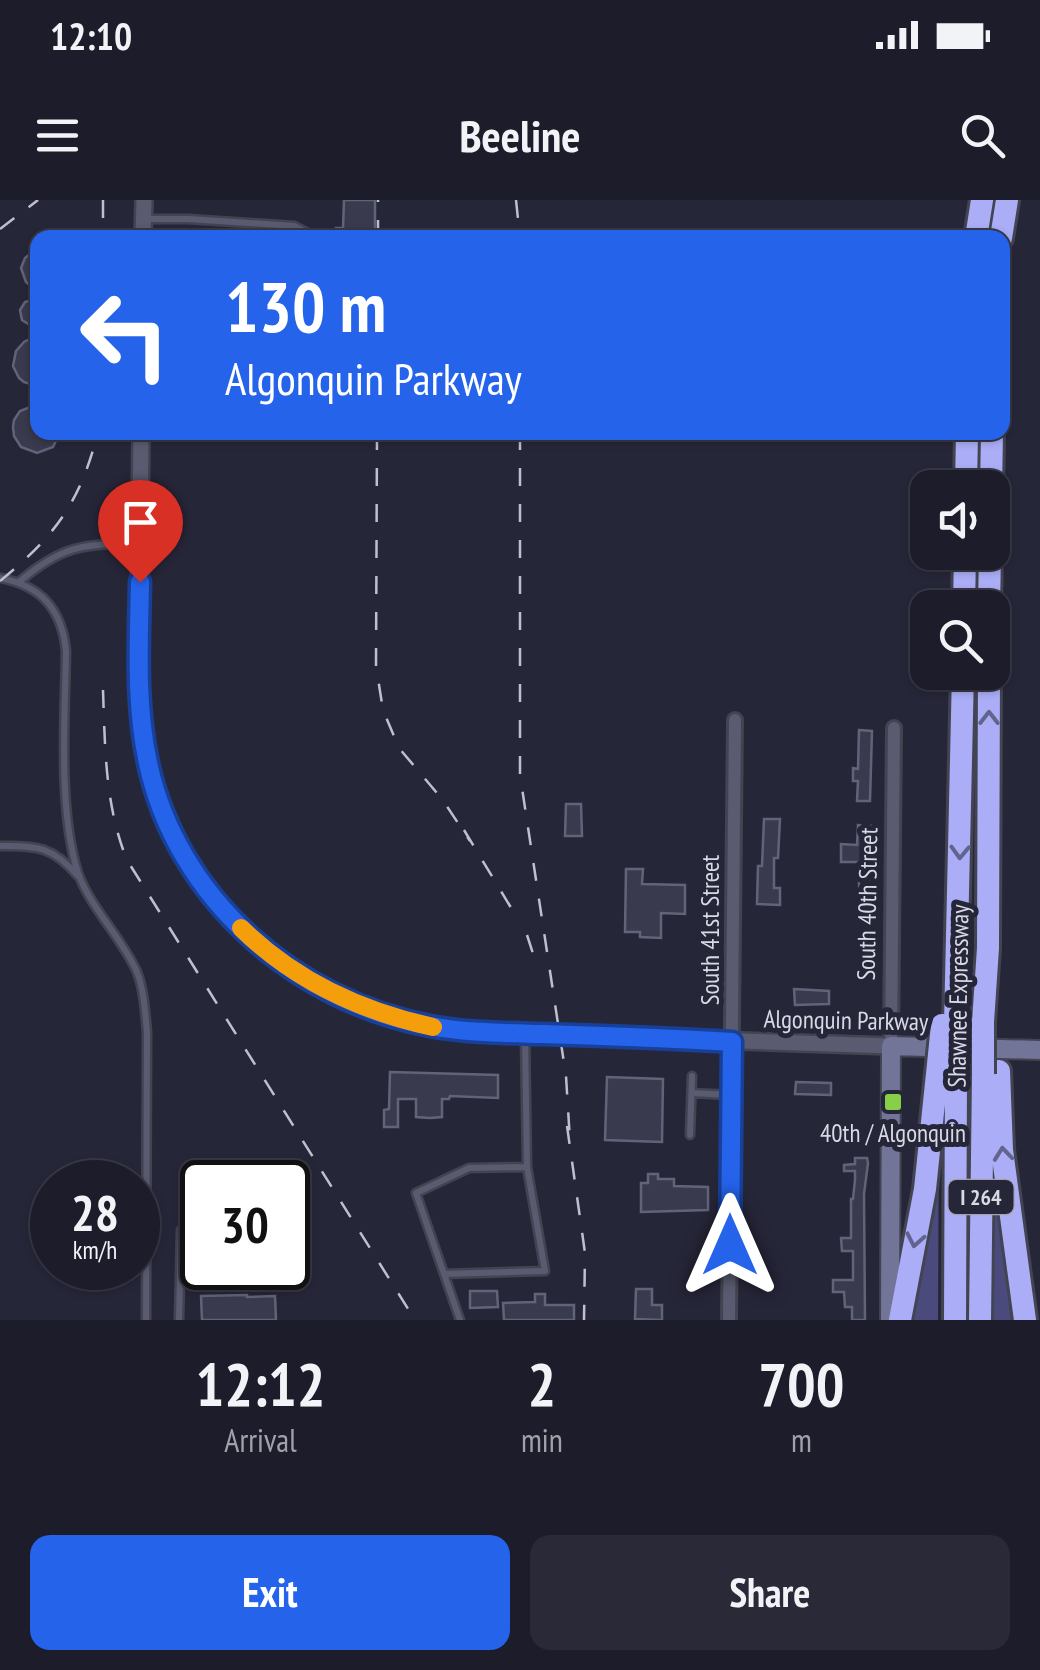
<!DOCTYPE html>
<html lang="en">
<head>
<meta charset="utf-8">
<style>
  body { margin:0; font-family:"PT Sans Narrow",sans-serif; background:#292937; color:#f1f3f6; height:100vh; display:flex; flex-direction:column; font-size:38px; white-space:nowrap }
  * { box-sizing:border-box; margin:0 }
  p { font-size:32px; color:#a0a1a9 }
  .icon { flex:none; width:55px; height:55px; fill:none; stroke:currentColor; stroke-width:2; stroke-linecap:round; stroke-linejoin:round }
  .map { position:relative; height:1120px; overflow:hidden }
  .side { display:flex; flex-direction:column; background:#1c1c2b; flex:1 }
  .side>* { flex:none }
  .top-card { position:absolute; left:30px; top:30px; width:980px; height:210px; border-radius:20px; box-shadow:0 2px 8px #0004,0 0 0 2px #3a3a47; background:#2563eb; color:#fff; overflow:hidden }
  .buttons { position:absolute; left:910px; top:270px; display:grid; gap:20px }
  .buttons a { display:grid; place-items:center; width:100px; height:100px; border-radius:20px; background:#1c1c2b; box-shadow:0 2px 8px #0004,0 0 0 2px #3a3a47; font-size:50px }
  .speed { position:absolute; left:30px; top:960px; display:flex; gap:20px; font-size:50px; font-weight:700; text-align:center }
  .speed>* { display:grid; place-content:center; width:130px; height:130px; border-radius:50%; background:#1c1c2b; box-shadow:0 2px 8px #0004,0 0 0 2px #3a3a47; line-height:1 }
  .speed small { font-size:25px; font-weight:400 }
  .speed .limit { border:5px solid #111; border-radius:15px; background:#fff; color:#111 }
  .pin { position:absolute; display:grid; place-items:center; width:85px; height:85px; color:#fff; margin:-102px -42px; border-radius:50% 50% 50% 0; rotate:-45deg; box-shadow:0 0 10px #0007 }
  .pin .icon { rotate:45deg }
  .me { position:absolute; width:110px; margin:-55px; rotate:0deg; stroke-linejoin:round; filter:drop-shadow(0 0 8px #0008) }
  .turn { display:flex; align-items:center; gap:35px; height:210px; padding:0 30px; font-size:45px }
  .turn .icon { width:130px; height:130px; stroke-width:2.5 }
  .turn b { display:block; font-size:70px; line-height:85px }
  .eta { display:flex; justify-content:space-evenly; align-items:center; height:170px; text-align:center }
  .eta b { font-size:60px; font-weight:700; line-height:70px }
  .button { display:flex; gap:20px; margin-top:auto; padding:20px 30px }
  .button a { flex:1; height:115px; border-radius:20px; background:#2563eb; color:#fff; font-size:40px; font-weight:700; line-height:115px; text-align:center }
  .button a+a { background:#292937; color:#f1f3f6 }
  .status { display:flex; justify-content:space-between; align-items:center; height:70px; padding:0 50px; background:#1c1c2b; direction:ltr }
  .status svg { height:28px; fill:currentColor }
  header { display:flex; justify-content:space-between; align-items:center; height:130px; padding:0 30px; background:#1c1c2b; font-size:45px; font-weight:700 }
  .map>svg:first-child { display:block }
</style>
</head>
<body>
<div class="status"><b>12:10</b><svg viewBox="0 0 49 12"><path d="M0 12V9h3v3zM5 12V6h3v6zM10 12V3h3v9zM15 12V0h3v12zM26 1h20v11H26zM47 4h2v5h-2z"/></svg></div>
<header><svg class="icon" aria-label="menu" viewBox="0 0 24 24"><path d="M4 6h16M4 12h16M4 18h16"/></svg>Beeline<svg class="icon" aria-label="search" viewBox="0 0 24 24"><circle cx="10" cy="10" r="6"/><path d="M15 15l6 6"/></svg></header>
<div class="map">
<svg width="1040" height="1120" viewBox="0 0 1040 1120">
  <rect width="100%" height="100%" fill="#262639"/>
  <path fill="#4a4a7d" d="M939,903L938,1120H911Z
    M993,986H996L1011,1120H992Z"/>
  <path fill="#393a4d" stroke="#626379" stroke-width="2.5" d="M344,0H375V38H336V28H343Z
    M38,48V92L26,82L21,68L25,58Z
    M38,98V125L33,127L22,120L20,110L25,102Z
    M32,138H38V186L24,182L19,178L13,166L16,151L24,142Z
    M38,204V232H60L53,247L37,253L21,247L14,236L13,227L14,220L20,211Z
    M859,530L872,531L870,601H857L858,581H853V568L858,569Z
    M566,604H581L582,636H565Z
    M764,619H780L778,658H774V688H780V705L757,704L758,666H762Z
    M858,625L871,626L870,694H859V662H841V644L857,645Z
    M626,669H643L642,684L685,685V714L661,713V738L640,737V732H625Z
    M794,789L829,791V804L795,805Z
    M390,872L498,875V898L450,896L449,899H442V917L430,918L416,917V899H398V927H384V910L389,909Z
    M607,877L663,879L662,942L605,940Z
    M796,882L831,883V895L795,894Z
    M855,958H867L868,963L864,994L865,1120H852V1107H845L844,1092H833V1080H853V1051H842L841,1038H851V999H853L855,980V971H844V965L855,964Z
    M648,974H658V979H674V986L708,987V1010L641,1012V983H648Z
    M636,1089H652V1105H662V1120L635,1119Z
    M470,1091H497L498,1107L470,1108Z
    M535,1094H545V1105H574V1120H504L503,1103L535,1102Z
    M247,1095V1097L275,1096L276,1120H202L201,1096Z"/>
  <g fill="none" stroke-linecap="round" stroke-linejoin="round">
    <g stroke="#434452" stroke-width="11">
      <path id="service" d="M145,19H188L294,26L306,32L309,38
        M0,378C42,386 62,410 66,451C65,519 58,609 78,673C90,707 122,738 137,772C144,790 145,812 147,832L146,1120
        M19,382C61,346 84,343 139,344
        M0,646C37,645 53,647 78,676
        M692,893L730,895
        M690,935L692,876
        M444,1074L545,1071L527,967
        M179,1120L181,1030
        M460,1120L416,993L469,968L527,967L525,835"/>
    </g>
    <g stroke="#434452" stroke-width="18">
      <path id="minor" d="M891,846L894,528
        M729,1120L735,520"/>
    </g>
    <g stroke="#434452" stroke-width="20">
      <path id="tertiary" d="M143,38L144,0
        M141,232C140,293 140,354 139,414C139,447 136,480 140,513C155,646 244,770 374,812C406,822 437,828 470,832L891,846"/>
    </g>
    <g stroke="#434452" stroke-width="22">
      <path id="secondary" d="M890,1120L891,846L1040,850"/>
    </g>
    <g stroke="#434452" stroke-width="28">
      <path id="motorway" d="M976,38L982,0
        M1001,38L1007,0
        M966,288L967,232
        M991,288L992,232
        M964,408L965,352
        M989,408L990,352
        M983,822L988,748L989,472
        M955,824L963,472
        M999,871L1002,950L1025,1120
        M900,1120L925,989L937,874
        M955,1120L956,875
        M980,1120L983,874"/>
    </g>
    <use href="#service" stroke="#5a5b70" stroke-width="6"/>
    <use href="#minor" stroke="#5a5b70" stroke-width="12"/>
    <use href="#tertiary" stroke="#5a5b70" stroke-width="15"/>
    <use href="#secondary" stroke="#727498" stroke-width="18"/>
    <use href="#motorway" stroke="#abaef6" stroke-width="22"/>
    <path stroke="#bfc0cd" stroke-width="2.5" stroke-dasharray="18 18" stroke-linecap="butt" d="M103,0V38
      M516,0L520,38
      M0,29L38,0
      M378,38V0
      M377,232L376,466L383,510L399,548L442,599L470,641
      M520,232V575L566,876L570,941
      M0,381C55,336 80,303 98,232
      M103,490C105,548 105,606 127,660L415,1120
      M464,630L513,711
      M527,735L538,769
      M567,926L585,1053L584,1120"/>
    <g stroke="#434452" stroke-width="28" stroke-linecap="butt">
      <path id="motorway-bridge" d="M983,822V874
        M955,824L956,875
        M937,874L942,825"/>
    </g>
    <use href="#motorway-bridge" stroke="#abaef6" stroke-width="22"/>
  </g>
  <defs><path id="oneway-chevron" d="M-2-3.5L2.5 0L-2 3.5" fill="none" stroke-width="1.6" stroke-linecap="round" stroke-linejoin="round" transform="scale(2.5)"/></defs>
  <g stroke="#62638e">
    <use href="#oneway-chevron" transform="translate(989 518) rotate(-90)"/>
    <use href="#oneway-chevron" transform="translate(960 652) rotate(92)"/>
    <use href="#oneway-chevron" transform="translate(1003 954) rotate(-96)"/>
    <use href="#oneway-chevron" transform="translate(915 1040) rotate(101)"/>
  </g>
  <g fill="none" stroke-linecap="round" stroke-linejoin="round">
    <g stroke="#184099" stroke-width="25">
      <path id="route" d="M140,382C139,443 135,503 148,563C177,699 296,801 430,826C467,833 505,833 543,834C606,836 669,838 732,842L730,1045"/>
    </g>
    <use href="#route" stroke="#2563eb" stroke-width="18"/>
    <path stroke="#f59e0b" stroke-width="18" d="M241,728C295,781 360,811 433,827"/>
  </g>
  <rect fill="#89ce48" stroke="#262639" stroke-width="4" x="883" y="892" width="20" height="20" rx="5"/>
  <g text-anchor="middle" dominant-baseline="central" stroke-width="10" stroke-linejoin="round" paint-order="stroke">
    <rect fill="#262639" stroke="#a3a3b1" stroke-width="2.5" x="948.5" y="980" width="65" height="34" rx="8"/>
    <g font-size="22" font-weight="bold" fill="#d8d9e5">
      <text x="981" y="997">I 264</text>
    </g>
    <g font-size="25" fill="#d8d9e5" stroke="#262639">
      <text transform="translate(867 704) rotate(-89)">South 40th Street</text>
      <text transform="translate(710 730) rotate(-90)">South 41st Street</text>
      <text transform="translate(958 796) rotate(-89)">Shawnee Expressway</text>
      <text transform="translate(846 820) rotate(1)">Algonquin Parkway</text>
    </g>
    <g font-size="25" fill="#d8d9e5" stroke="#262639">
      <text x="893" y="933">40th / Algonquin</text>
    </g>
  </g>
</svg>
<div class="buttons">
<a><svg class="icon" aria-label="sound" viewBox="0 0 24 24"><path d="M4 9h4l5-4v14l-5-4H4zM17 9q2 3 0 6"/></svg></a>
<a><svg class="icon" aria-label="search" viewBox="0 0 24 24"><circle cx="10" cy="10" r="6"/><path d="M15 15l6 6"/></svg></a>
</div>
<div class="speed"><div>28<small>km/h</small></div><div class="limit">30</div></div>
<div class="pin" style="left:140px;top:382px;background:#d93025"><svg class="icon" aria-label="arrive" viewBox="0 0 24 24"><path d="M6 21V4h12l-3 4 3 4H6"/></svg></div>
<svg class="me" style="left:730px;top:1045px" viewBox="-20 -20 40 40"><path d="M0-17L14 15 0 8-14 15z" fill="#2563eb" stroke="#fff" stroke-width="4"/></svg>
<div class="top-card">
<div class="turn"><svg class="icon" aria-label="left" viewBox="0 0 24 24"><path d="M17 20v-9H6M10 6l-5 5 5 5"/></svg><div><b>130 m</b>Algonquin Parkway</div></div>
</div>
</div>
<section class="side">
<div class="eta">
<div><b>12:12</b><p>Arrival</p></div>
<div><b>2</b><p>min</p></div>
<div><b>700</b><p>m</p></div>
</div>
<div class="button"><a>Exit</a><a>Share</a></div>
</section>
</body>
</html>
